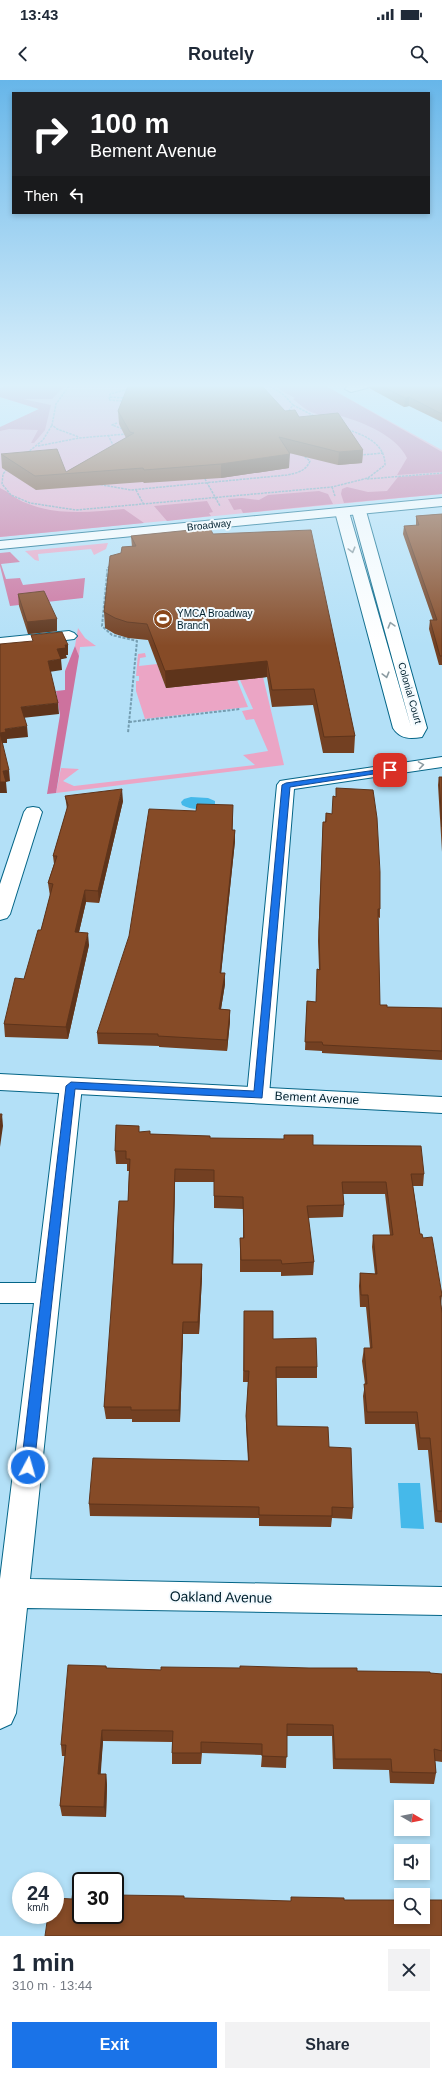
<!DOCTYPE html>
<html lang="en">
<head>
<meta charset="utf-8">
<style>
  body { margin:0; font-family:Arial,sans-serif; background:#f2f2f3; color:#1f2937; height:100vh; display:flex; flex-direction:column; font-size:15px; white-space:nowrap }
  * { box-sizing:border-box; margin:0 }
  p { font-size:13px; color:#747a83 }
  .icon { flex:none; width:22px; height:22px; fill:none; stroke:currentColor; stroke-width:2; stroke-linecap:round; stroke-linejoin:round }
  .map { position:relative; height:1856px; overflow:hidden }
  .side { display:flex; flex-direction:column; background:#fff; flex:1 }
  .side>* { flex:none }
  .hud { position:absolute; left:12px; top:12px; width:418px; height:122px; border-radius:0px; box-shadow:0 2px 6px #0003; background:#202124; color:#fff; overflow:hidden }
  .needle { width:26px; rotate:99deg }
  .tools { position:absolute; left:394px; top:1720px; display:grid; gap:8px }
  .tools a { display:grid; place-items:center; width:36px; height:36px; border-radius:0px; background:#fff; box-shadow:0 2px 6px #0003; font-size:20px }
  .speed { position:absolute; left:12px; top:1792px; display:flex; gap:8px; font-size:20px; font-weight:700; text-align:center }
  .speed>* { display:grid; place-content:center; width:52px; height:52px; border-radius:50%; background:#fff; box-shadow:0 2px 6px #0003; line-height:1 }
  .speed small { font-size:10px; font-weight:400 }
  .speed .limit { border:2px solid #111; border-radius:6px; background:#fff; color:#111 }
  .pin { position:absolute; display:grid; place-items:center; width:34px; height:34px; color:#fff; margin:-17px; border-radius:8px; box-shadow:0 2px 6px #0006 }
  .me { position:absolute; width:44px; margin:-22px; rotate:6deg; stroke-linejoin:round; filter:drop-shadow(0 0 3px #0008) }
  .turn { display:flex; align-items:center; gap:14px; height:84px; padding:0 12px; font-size:18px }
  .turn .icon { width:52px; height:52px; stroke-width:2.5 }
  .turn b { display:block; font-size:28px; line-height:34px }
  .then { display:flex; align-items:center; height:38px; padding:0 12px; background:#0003; gap:8px; font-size:15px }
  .round { display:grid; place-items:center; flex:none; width:42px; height:42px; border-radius:0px; background:#f2f2f3 }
  .headline { display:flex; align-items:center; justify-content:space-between; height:68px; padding:0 12px }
  h1 { font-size:24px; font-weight:700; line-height:30px }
  .action { display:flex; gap:8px; margin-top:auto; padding:8px 12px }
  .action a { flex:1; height:46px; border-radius:0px; background:#1a73e8; color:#fff; font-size:16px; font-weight:700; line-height:46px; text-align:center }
  .action a+a { background:#f2f2f3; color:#1f2937 }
  .status { display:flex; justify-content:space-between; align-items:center; height:28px; padding:0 20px; background:#fff; direction:ltr }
  .status svg { height:11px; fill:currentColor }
  header { display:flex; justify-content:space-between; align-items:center; height:52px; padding:0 12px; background:#fff; font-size:18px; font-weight:700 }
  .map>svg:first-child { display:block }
</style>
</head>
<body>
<div class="status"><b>13:43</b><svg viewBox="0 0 49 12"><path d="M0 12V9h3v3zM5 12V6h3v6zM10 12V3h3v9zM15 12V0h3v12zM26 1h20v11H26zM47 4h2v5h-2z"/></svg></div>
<header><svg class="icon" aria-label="back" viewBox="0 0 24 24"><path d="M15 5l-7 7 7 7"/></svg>Routely<svg class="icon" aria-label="search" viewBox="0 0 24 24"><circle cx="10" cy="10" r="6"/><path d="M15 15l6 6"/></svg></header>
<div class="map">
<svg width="442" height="1856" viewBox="0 0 442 1856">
  <rect width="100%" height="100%" fill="#b3e0f7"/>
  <path fill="#eba5c5" d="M5,306H326L442,370V414L0,457V348L39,329L0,317V308Z
    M108,463L106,469L94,475L91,469L38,474L39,481L35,480L25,471Z
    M78,548L85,558L96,566L80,567L79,576L75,566Z
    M145,573L146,577L140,578L139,586L157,584L166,608L237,600L248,627L145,639L136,611V601H139V596H136L138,574Z
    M263,597L284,685L56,713L61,688L79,689L63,701L74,706L255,685L243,675L268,671L254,639L246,640L242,631L253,629L240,600Z"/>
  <path fill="#cd729e" d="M5,306H65L52,319H23L51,325L45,350L34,363H31L38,350L9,349L0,351V347L39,329L0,317V308Z
    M275,306H326L442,372V392L397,395L407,378C397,356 363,342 341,336C333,334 324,337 317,334C308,332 300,325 293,319L295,318C287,314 285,313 275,306Z
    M442,394V414L344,423L341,414L342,409L347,407L368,412L387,411L398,397Z
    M0,408C9,412 17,420 26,423C57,436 92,432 124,429L144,443L0,457Z
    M319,411L328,414L333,424L243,433L241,429L234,430L228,419L242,418L259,420L268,415Z
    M207,421L213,432L209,433L211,436L167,441L154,426Z
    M10,472L20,482L1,484L6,499L20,498L23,505L85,498L83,518L10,526L0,486V473Z
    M75,566L79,576L56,713L47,714L60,635L56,611L65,610V591Z"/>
  <path fill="#45b9ea" d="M191,717L208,718L215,721V726C205,729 192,731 182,725L181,722L184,719Z
    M398,1403H420L424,1449L401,1448Z"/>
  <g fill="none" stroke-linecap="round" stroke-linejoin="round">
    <g stroke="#046587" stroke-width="2">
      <path id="minor" d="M348,306H369L367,308L351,312L345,309Z
        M359,427L366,431L427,648L422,657C410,659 400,659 393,648L335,432L342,428L349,432L411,647L352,431Z
        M69,551L74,553L77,556L74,559L0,568V558Z
        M442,677V687L294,709L269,1015L266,1021L258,1023L250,1021L247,1015L277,705L280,701L286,700Z
        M33,727L39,728L42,732L10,834L7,838L0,840V804L24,732L27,728Z
        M71,998L79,1000L82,1006L30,1499L442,1507V1535L27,1528L16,1633L11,1644L0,1649V1499L34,1223H0V1203H36L60,1006L63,1000Z"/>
    </g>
    <g stroke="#046587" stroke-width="2">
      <path id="tertiary" d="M442,418V426L0,469V461Z
        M0,994L442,1017V1033L0,1010Z"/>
    </g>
    <path stroke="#749db1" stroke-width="1.5" stroke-dasharray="2.5 1" stroke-linecap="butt" d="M69,306L56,324L52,345L57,349L79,357
      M270,306L284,315L293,325L288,332
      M110,317L125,318
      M122,321L109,320L110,314L129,309
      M293,325L316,337
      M117,343L112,345L123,349
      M108,355L114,367
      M38,366L79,358L127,354
      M27,373L43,360L52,345
      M360,375L384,373
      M7,389L3,394L2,404L11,415L30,423L76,430L332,407L368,398L385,385C385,363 364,355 346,349
      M205,399L220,426
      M367,399L442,393
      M97,404L131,410L287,395C297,393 306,391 310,381L304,376
      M332,407L335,416
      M136,410L144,425
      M107,495V489L111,484"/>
    <path stroke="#749db1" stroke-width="2" stroke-dasharray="3 1.5" stroke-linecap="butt" d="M107,494L102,546L112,555L137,561L128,653
      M129,642L240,629"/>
    <use href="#minor" fill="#fff" fill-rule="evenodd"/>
    <use href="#tertiary" fill="#fff" fill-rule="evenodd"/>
  </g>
  <path fill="#734022" d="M369,306H442V342L409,326L404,327L369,308Z
    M118,331H285L299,337L363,370L362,383L338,385L289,373V388L221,398L144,403L143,402L36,410L2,388L1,374L66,392L126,358L119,344Z
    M442,434V585H439L429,549L430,540H433L403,454L404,446H416V436Z
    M213,454L355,656L354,673H323L313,625L272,627L267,597L166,608L148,560L128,558L115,554L105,548L104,532L121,473L132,467L131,456Z
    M18,514L57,539V551L28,554L19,526Z
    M439,697H442V772L438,705Z
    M336,708L380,829V838L378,837L380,925L387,927L442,928V980L322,973V971L305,970L307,921L316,922L319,889L318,861L323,742H325L326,733L332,734L336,717Z
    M65,716L123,721L99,823L86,822L79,852L89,865L68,959L5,957L4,944L24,899L41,850L50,816L48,803L54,784L53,776L67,729Z
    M233,736L232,750H235V761L221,893L225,904L221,929L230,930V941L227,971L159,967V966L98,964L97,953Z
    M139,1046V1052L150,1054L313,1065L424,1094L423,1106H413L420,1154L423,1158L442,1215L441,1225L442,1233V1443L435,1442L428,1370H418L415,1344H365L363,1316L365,1304L362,1281L364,1268H370L366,1227H360L359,1206L360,1193L375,1194L372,1167L373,1155H390L385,1114H343L344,1125L343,1137L308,1138L314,1182L313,1195L281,1196V1192H240V1158H243V1129L214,1128V1102H175L173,1184H202V1197L199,1254H183L180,1342H132V1339H106L104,1327L128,1121L129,1091H127V1084H116L115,1071Z
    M244,1231L273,1259L317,1287V1298H276L277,1346L329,1367L353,1428L352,1439L332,1438L331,1447L259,1446V1438L90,1436L89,1424L248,1381L246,1347L248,1302H243Z
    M106,1586L107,1588L161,1590L357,1591L442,1594V1682L435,1681L436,1693L434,1704L390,1703L389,1690L333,1689L332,1656H287L286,1688L261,1687L262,1675L202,1673L201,1684H172V1662L103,1661L100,1694H106L107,1705L106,1737L62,1736L60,1726L65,1676H62L61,1665Z"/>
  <path fill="#5e341b" d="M409,317V326L404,327L405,318Z
    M363,370L362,383L338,385L339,372Z
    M290,374L289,388L221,398V384Z
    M57,539V551L28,554L27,542Z
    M65,565H68V575H66L67,578L58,580L57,569Z
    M61,579L62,590L49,592L48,581Z
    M267,581V597L166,608L165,591Z
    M58,623L59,634L22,638L21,627Z
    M27,646L28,657L7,659V663H1L0,653L5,649Z
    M9,690L10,701L6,702L7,713H0V702L3,691Z
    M122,709L123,721L99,823L98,811Z
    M233,725V736L232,761V750Z
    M235,750V761L220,904V893Z
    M85,810L86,822L76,865L75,852Z
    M88,853L89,865L68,959L66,947Z
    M225,893V904L219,941V929Z
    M230,930V941L227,971V960Z
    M2,1034L3,1046L0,1067V1044Z
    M175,1089V1102L173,1196L172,1184Z
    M202,1184V1197L199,1254L198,1242Z
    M183,1242V1254L180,1342L179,1330Z
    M102,1650L103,1661L100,1705L98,1694Z
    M106,1694L107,1705L106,1737L104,1727Z"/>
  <path fill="#864b27" stroke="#5e341b" d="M128,306H262L285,331L295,330L299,337L338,333L363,370L339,372L279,357L290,374L221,384L144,390L143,388L35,396L1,374L57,369L66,392L134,353L130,352L118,331Z
    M382,306H442V334L409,317L405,318Z
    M442,434V576H440L430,540H437L404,446L419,445L416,436Z
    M210,448L213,454L311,450L355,656L324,657L314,609L272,610L267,581L165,591L147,544L127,542L115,538L104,532L110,476L121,473L122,467L136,466L131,456Z
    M44,511L57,539L27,542L18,514Z
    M62,552L68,565H65L66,568L57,569L61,579L48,581L58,623L21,627L27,646L5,649L6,652L0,653L9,690L3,691L6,702H0V564L33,561L31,555Z
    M439,697H442V747Z
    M336,708L373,710L377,738L380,792V829H378L380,925H387V927L442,928V971L323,965L322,962H305L307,921L316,922L317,889L320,890L319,852L323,742H326V733L332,734L333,716L336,717Z
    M122,709L98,811L85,810L75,852L88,853L66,947L4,944L15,898L24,899L38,850H41L53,804L48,803L57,776H53L68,725L65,716Z
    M197,724L233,725L232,750H235L220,893H225L219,929L230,930L227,960L158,956V954L97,953L129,856L149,729L196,731Z
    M0,1034H2L0,1044Z
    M116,1045L139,1046V1052L150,1051V1054L210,1056V1058L284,1059V1055H313V1065L421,1066L424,1094H411L420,1154H422L423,1158L432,1157L442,1215V1216H440L442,1233V1431H437L430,1358H420L417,1332H367L364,1304H367L364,1268H372L368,1215H361L360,1193L377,1194L373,1155H393L386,1102H342L344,1125L307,1126L314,1182L282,1184L281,1180H241L240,1158H244L243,1117L214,1116V1090L175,1089L172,1184H202L198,1242H183L179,1330H131V1327H104L119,1121H128L130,1079H126V1071H115Z
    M244,1231H273V1259L316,1258L317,1287H276L277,1346L328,1347L329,1367L351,1368L353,1428L332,1427V1436L259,1435V1427L89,1424L93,1378L249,1381L246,1336L249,1291H244Z
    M68,1585L106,1586V1588L161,1590V1587L240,1588V1586L309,1588H357V1591L430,1592V1593L442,1594V1671L434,1669L436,1693L392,1692L391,1679H335L333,1645L287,1644V1677L262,1676V1664L201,1662V1673H172L173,1651L102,1650L98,1694H106L104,1727L60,1726L66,1665H61Z
    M74,1801H81V1835H115V1815L184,1816V1818L291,1821V1817L344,1818V1820H401V1837H423V1820H442V1856H45L48,1835H55V1818L72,1819Z"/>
  <defs><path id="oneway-chevron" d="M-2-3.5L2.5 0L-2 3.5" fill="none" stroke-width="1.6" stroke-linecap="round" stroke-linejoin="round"/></defs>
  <g stroke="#8c9ba1">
    <use href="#oneway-chevron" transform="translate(352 470) rotate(75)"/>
    <use href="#oneway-chevron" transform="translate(391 545) rotate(-106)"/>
    <use href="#oneway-chevron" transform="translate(386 595) rotate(75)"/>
    <use href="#oneway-chevron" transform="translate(421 685) rotate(-9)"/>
  </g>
  <linearGradient id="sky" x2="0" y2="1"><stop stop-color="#67b6e9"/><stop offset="0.54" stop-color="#ddf1fb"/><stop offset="1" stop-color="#ddf1fb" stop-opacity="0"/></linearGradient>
  <rect width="442" height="566" fill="url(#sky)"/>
  <path fill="#1a73e8" stroke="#114b97" d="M390,688H393V691L290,707L262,1018L75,1009L34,1387L32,1391L28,1393L23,1391L21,1387L66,1006L71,1002L254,1011L282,705L286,703Z"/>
  <defs>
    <g id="stadium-disc" transform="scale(1)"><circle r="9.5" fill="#8a471a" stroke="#f3fafe"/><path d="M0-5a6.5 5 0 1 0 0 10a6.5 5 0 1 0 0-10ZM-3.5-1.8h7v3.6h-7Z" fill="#fff"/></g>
  </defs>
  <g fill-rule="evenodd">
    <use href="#stadium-disc" x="163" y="539"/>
  </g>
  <g text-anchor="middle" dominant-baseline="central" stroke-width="4" stroke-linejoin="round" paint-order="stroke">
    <g font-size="10" fill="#00212f" stroke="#f3fafe">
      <text transform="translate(209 445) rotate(-6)">Broadway</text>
      <text transform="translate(410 613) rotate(74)">Colonial Court</text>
    </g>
    <g font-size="10" fill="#00212f" stroke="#f3fafe" text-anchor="start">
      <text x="177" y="533">YMCA Broadway<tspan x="177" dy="12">Branch</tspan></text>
    </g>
    <g font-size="12" fill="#00212f" stroke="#f3fafe">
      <text transform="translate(317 1018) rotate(3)">Bement Avenue</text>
    </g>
    <g font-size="14" fill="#00212f" stroke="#f3fafe">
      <text transform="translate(221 1517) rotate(1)">Oakland Avenue</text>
    </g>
  </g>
</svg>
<div class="tools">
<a><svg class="needle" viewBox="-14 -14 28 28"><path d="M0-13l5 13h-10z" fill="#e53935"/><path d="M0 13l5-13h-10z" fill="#747a83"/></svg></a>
<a><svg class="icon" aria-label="sound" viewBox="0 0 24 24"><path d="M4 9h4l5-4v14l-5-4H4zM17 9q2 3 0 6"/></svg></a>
<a><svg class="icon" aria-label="search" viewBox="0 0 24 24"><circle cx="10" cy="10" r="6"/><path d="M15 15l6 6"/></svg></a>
</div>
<div class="speed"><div>24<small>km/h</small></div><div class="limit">30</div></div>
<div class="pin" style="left:390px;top:690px;background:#d93025"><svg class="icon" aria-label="arrive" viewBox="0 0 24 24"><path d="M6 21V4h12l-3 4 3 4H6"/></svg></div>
<svg class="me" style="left:28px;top:1387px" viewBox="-20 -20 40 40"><circle r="17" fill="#1a73e8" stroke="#fff" stroke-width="3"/><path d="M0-11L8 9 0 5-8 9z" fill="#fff"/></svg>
<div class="hud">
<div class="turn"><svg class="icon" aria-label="right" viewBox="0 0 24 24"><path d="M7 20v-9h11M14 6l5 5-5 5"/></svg><div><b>100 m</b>Bement Avenue</div></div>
<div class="then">Then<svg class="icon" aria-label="left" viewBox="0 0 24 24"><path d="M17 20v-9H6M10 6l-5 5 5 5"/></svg></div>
</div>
</div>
<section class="side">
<div class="headline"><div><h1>1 min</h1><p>310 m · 13:44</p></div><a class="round"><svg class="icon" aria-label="close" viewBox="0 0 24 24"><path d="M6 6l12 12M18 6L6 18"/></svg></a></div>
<div class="action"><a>Exit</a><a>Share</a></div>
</section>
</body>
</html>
